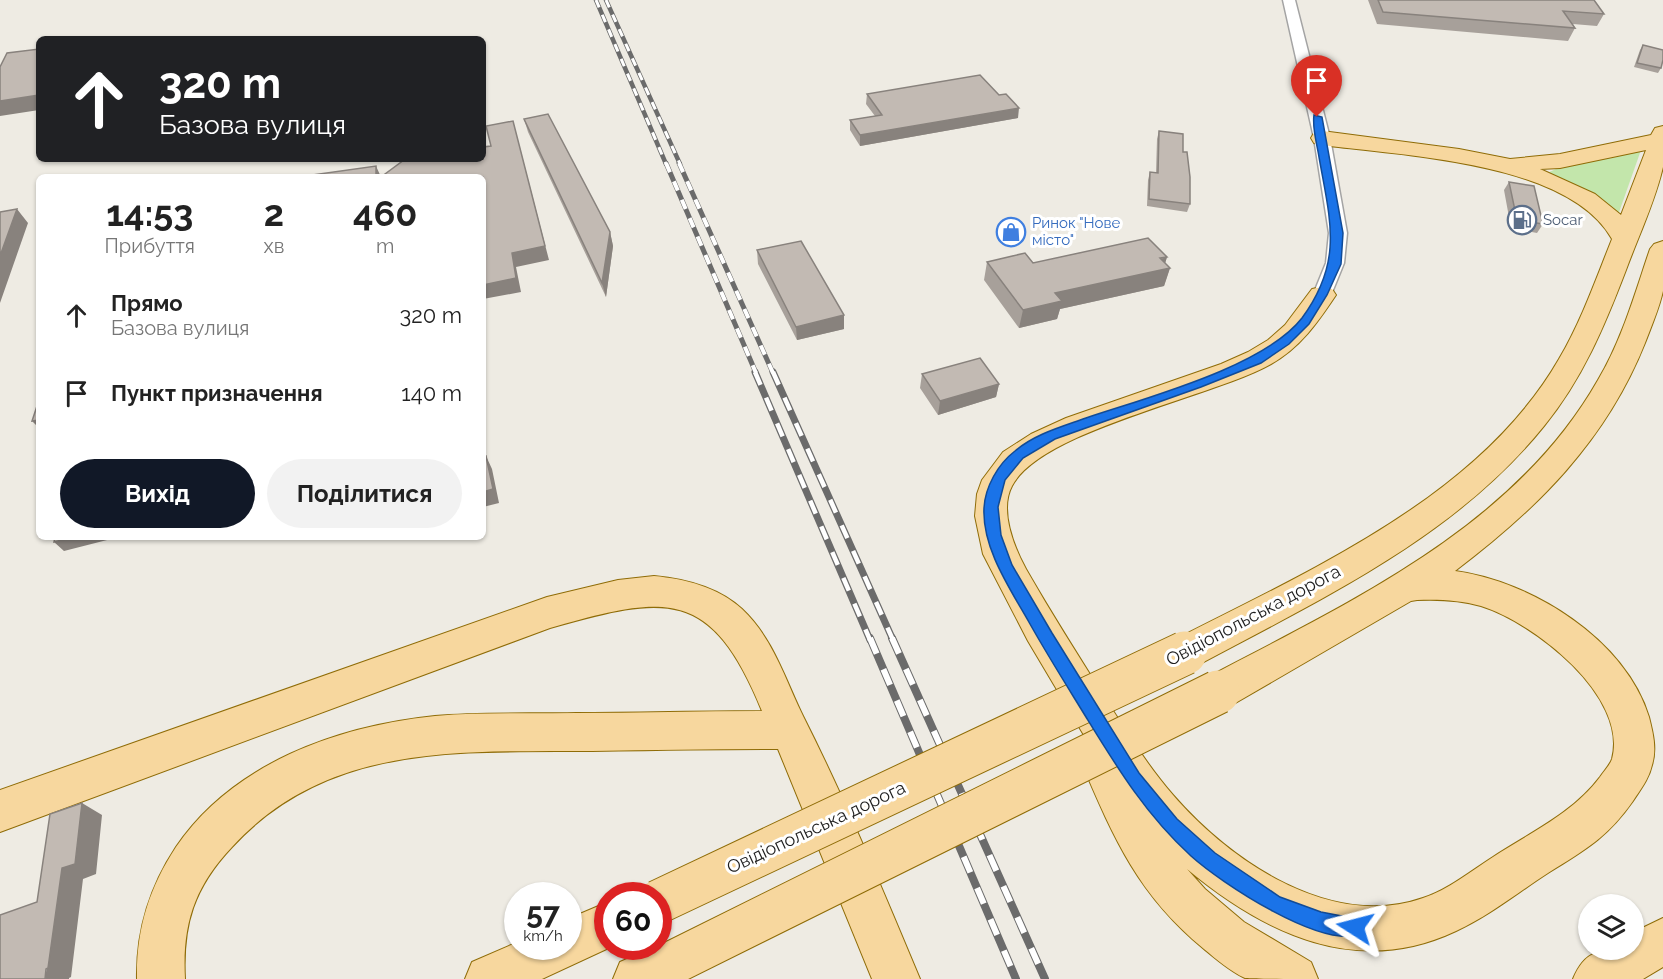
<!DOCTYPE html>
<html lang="uk">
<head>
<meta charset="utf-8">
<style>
  body { margin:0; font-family:Raleway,sans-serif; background:#f2f2f2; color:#222; height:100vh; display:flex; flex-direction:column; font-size:22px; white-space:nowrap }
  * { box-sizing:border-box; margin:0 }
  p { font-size:20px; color:#767676 }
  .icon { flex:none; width:33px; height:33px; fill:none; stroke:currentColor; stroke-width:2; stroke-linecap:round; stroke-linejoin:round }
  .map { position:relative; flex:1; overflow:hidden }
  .drawer { position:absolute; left:36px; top:174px; width:450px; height:366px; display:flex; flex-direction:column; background:#fff; border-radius:9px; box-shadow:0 2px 4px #0004 }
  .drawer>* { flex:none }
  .top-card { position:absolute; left:36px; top:36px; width:450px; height:126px; border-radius:9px; box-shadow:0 2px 4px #0004; background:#202124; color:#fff; overflow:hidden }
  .tools { position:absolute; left:1578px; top:894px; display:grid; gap:12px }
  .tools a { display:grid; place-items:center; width:66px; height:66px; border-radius:50%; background:#fff; box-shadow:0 2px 4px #0004; font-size:30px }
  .speed { position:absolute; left:504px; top:882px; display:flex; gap:12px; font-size:30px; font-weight:700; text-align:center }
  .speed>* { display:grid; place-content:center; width:78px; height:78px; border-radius:50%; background:#fff; box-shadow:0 2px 4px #0004; line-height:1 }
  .speed small { font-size:15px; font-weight:400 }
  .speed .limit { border:9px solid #d22; background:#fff; color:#111 }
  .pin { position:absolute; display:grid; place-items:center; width:51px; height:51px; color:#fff; margin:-62px -26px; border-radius:50% 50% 50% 0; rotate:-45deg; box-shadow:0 0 6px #0007 }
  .pin .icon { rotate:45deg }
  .me { position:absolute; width:66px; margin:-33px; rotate:279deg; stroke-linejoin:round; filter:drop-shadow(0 0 4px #0008) }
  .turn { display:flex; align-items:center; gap:21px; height:126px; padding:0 24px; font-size:27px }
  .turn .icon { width:78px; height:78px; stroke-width:2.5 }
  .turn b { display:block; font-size:42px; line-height:51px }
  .eta { display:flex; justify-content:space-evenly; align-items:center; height:102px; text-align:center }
  .eta b { font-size:36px; font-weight:700; line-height:42px }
  .action { display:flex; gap:12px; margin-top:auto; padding:12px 24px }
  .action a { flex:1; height:69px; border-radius:36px; background:#111827; color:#fff; font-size:24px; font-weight:700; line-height:69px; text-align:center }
  .action a+a { background:#f2f2f2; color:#222 }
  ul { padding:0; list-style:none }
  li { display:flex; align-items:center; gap:18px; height:78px; padding:0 24px }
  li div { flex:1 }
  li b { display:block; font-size:22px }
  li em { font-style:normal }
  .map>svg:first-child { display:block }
</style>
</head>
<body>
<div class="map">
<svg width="1663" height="979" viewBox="0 0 1663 979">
  <rect width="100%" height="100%" fill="#eeebe3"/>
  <path fill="#c3e6ab" d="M1641,150L1617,218L1545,174L1556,169Z"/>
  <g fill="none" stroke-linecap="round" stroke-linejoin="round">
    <g stroke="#a4a4a4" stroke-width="3">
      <path id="street" d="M1283,0H1295L1330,138L1347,233L1344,263L1331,295L1329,299H1315L1313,295L1326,263L1329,233L1314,138Z"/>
    </g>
    <g stroke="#8f6c07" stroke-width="2">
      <path id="primary" d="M1663,126C1663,139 1663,155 1663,167C1655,202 1638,237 1626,270C1605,325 1582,380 1544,426C1455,537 1321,599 1198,665L1185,670L1172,665L1166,653L1172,641C1308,571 1479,498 1559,359C1581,322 1596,279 1612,239C1568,161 1402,156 1322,145L1314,143L1311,138L1314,133L1322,131L1459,149L1510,159L1560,154L1651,135L1655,128ZM1646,150L1621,215L1595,194L1540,169L1560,168Z
        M1663,241C1663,257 1663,276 1663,291C1659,309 1651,327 1645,343C1606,441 1537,509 1455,571C1531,581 1626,640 1649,717C1653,733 1657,749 1652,765C1649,779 1640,790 1633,801C1607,838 1585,850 1548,873C1517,893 1489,916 1456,931C1357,978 1265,934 1187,869L1205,889L1244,922L1311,962L1318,979C1303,979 1257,979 1245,978C1231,972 1216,959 1204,949C1136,893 1113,836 1079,757L1088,742L1028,641L983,554L975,516L977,494L982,480L1003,452L1031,434L1066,418L1221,364L1248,352L1268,340L1285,325L1312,289L1322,287L1332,289L1336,295C1318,322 1300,348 1271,364C1213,397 1041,430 1012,486C999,510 1014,547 1026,569C1051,613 1078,655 1105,698C1126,731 1147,765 1173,795C1231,862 1331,930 1423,898C1448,890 1471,871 1493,857C1531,832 1572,814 1600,777C1604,771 1610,765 1612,759C1629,696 1533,622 1481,606C1460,600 1438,599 1417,600L1411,601L1232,705L1218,710L1204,705L1198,692L1204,679C1348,603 1514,528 1598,380C1622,340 1635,293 1650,249L1654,244Z
        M654,576C686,579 718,587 742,609C773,638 785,679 803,716C846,801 883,891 920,979H872L778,749C716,749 654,750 592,751C461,752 328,742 232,847C194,887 182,925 185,979H137C136,930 149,888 176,847C233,763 338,726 435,716C482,712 529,714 576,713C638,713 700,711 762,711C711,586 666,595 550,628L0,832V790L547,597L618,580Z
        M608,902V946H613L542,979H465L472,962L518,942V946H568V919Z
        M1663,918V967L1643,979H1573C1586,947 1603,950 1634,950V932Z
        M666,942L683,949L690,966L684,979H613L620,962Z"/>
    </g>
    <use href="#street" fill="#fff" fill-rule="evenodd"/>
    <use href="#primary" fill="#f7d79e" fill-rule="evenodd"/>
    <g stroke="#6b6b6b" stroke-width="4.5">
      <path id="rail-far3" d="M596,0L666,164
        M606,0L680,164"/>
    </g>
    <g stroke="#6b6b6b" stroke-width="5">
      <path id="rail-far2" d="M666,163L756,373
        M679,163L773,373"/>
    </g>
    <g stroke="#6b6b6b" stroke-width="7">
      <path id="rail-far1" d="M755,372L870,640
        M773,372L893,640"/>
    </g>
    <g stroke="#6b6b6b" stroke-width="8">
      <path id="rail" d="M870,638L1016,979
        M892,638L1045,979"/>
    </g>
    <use href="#rail-far3" stroke="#fff" stroke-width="3" stroke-dasharray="8" stroke-linecap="butt"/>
    <use href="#rail-far2" stroke="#fff" stroke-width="4" stroke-dasharray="10" stroke-linecap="butt"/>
    <use href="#rail-far1" stroke="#fff" stroke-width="4.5" stroke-dasharray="14" stroke-linecap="butt"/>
    <use href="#rail" stroke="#fff" stroke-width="6" stroke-dasharray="17" stroke-linecap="butt"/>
    <g stroke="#8f6c07" stroke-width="45" stroke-linecap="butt">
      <path id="primary-bridge" d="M658,902L1185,653
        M666,966L1218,692"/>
    </g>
    <use href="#primary-bridge" stroke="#f7d79e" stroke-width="43"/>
  </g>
  <path fill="#a7a09a" d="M1368,0H1594L1604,14L1597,26L1573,24L1575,28L1568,41L1377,24Z
    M1643,45L1661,68L1658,73L1634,67L1640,50Z
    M867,94L1018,118L860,146L850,130V120L875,116L866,104Z
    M524,119L610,232L613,246L606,297L528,132Z
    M1159,131L1183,152L1190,204L1187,212L1147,206L1148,180L1150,172L1156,173L1157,139Z
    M1509,182L1543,224L1537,233L1511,228L1504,190Z
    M757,250L844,315V329L797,340L758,264Z
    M1167,257L1165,263L1170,268L1164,286L1060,309L1057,319L1019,328L984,280L987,262L1033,263Z
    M922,374L999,384L996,397L938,415L920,388Z"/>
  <path fill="#88827d" d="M39,95V110L0,116V101Z
    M1019,108L1018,118L860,146V135Z
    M513,121L549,260L516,267L521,292L483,299V285Z
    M376,166L381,177H376Z
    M17,209L28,223L0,303V256Z
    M610,232L613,246L606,297L602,283Z
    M1167,257L1163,270L1170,268L1164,286L1060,309L1057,319L1019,328L1023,310L1055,293Z
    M844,315V329L797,340L796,327Z
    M999,384L996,397L938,415L940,401Z
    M39,420V428L32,421Z
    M486,456L492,469L499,503L483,507V492Z
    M73,537H111V539L64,551L54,542Z
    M82,803L102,815L96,874L83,879L71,977L69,978V979H45L62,868Z"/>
  <path fill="#c2bab3" stroke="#88827d" stroke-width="1.5" d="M1378,0H1594L1604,14L1563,11L1575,28L1383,12Z
    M1643,45L1663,50V60L1661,68L1637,63Z
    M39,49V95L0,101V67L7,53Z
    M980,75L999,95L1006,94L1019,108L860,135L850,120L882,115L867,94Z
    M548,114L610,232L602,283L524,119Z
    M513,121L545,246L512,253L516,278L483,285V177H381L404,160L413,159H483V147L491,146L486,126Z
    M1159,131L1183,134V152H1187L1190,177V204L1149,199L1150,172L1158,173Z
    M376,166V177H298Z
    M1509,182L1534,186L1543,224L1517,220Z
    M17,209L0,256V212Z
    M1148,238L1167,257L1160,258L1170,268L1055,293L1062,301L1023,310L987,262L1025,253L1033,263Z
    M801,241L844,315L796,327L757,250Z
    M980,358L999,384L940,401L922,374Z
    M39,400V420L32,421Z
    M486,456L493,489L483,492V457Z
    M55,537H73L54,542Z
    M82,803L75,864L62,868L48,968L46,969L45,979H0V915L37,902L50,814Z"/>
  <path fill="#1a73e8" stroke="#114b97" stroke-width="1.5" d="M1314,115L1322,117L1343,233L1341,264L1327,295L1309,324L1289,344L1261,363L1201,387L1055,439L1023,458L1005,480L998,507L1001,535L1012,565L1052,633L1139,773L1177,819L1215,853L1280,897L1321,912L1362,920L1365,927L1362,934C1322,950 1221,883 1191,856C1146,815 1118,769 1086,717C1067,686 1048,656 1030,624C1011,590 982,549 984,508C985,487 998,464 1015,451C1035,434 1061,427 1086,418C1145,398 1264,367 1302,318C1344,261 1330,220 1319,157C1317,144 1312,128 1314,115Z"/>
  <defs>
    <g id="fuel-ring" transform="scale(1.5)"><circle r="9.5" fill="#fff" stroke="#5c6f8a" stroke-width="1.5"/><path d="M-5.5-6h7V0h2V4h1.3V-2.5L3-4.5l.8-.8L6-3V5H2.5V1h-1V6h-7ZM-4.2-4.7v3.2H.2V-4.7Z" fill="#5c6f8a"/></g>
    <g id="shop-ring" transform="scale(1.5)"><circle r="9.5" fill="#fff" stroke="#3f7fe0" stroke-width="1.5"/><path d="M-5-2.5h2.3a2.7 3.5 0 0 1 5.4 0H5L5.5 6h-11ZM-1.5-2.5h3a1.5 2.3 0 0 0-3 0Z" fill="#3f7fe0"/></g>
  </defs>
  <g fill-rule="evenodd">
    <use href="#fuel-ring" x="1522" y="220"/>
    <use href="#shop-ring" x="1011" y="232"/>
  </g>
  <g text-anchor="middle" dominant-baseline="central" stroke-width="6" stroke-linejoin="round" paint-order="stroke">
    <g font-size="15" fill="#4e5e75" stroke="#fff" text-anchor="start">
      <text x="1543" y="220">Socar</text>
    </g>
    <g font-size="15" fill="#366cbe" stroke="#fff" text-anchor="start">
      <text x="1032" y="223">Ринок "Нове<tspan x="1032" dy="17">місто"</tspan></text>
    </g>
    <g font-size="18" fill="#1d1d1d" stroke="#fff">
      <text transform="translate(1253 615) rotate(-28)">Овідіопольська дорога</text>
      <text transform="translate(816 827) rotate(-25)">Овідіопольська дорога</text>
    </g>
  </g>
</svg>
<div class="tools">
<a><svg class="icon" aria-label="layers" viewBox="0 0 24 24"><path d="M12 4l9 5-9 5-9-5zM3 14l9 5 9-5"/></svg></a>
</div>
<div class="speed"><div>57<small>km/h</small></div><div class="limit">60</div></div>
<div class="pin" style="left:1317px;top:117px;background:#d93025"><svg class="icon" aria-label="arrive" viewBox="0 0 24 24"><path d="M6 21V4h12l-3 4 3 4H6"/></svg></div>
<svg class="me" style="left:1355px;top:927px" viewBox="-20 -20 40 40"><path d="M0-17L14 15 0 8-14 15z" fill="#1a73e8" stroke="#fff" stroke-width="4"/></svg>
<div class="top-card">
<div class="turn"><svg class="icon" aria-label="ahead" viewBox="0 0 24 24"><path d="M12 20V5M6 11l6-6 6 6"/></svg><div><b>320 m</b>Базова вулиця</div></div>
</div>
<section class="drawer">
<div class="eta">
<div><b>14:53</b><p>Прибуття</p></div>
<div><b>2</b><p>хв</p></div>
<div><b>460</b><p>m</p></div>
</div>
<ul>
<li><svg class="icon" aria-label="ahead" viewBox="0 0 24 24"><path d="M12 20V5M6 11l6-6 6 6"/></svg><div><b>Прямо</b><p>Базова вулиця</p></div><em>320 m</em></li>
<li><svg class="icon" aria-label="arrive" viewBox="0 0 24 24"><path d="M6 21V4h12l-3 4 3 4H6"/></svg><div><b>Пункт призначення</b></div><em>140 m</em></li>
</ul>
<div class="action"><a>Вихід</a><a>Поділитися</a></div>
</section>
</div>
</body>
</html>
